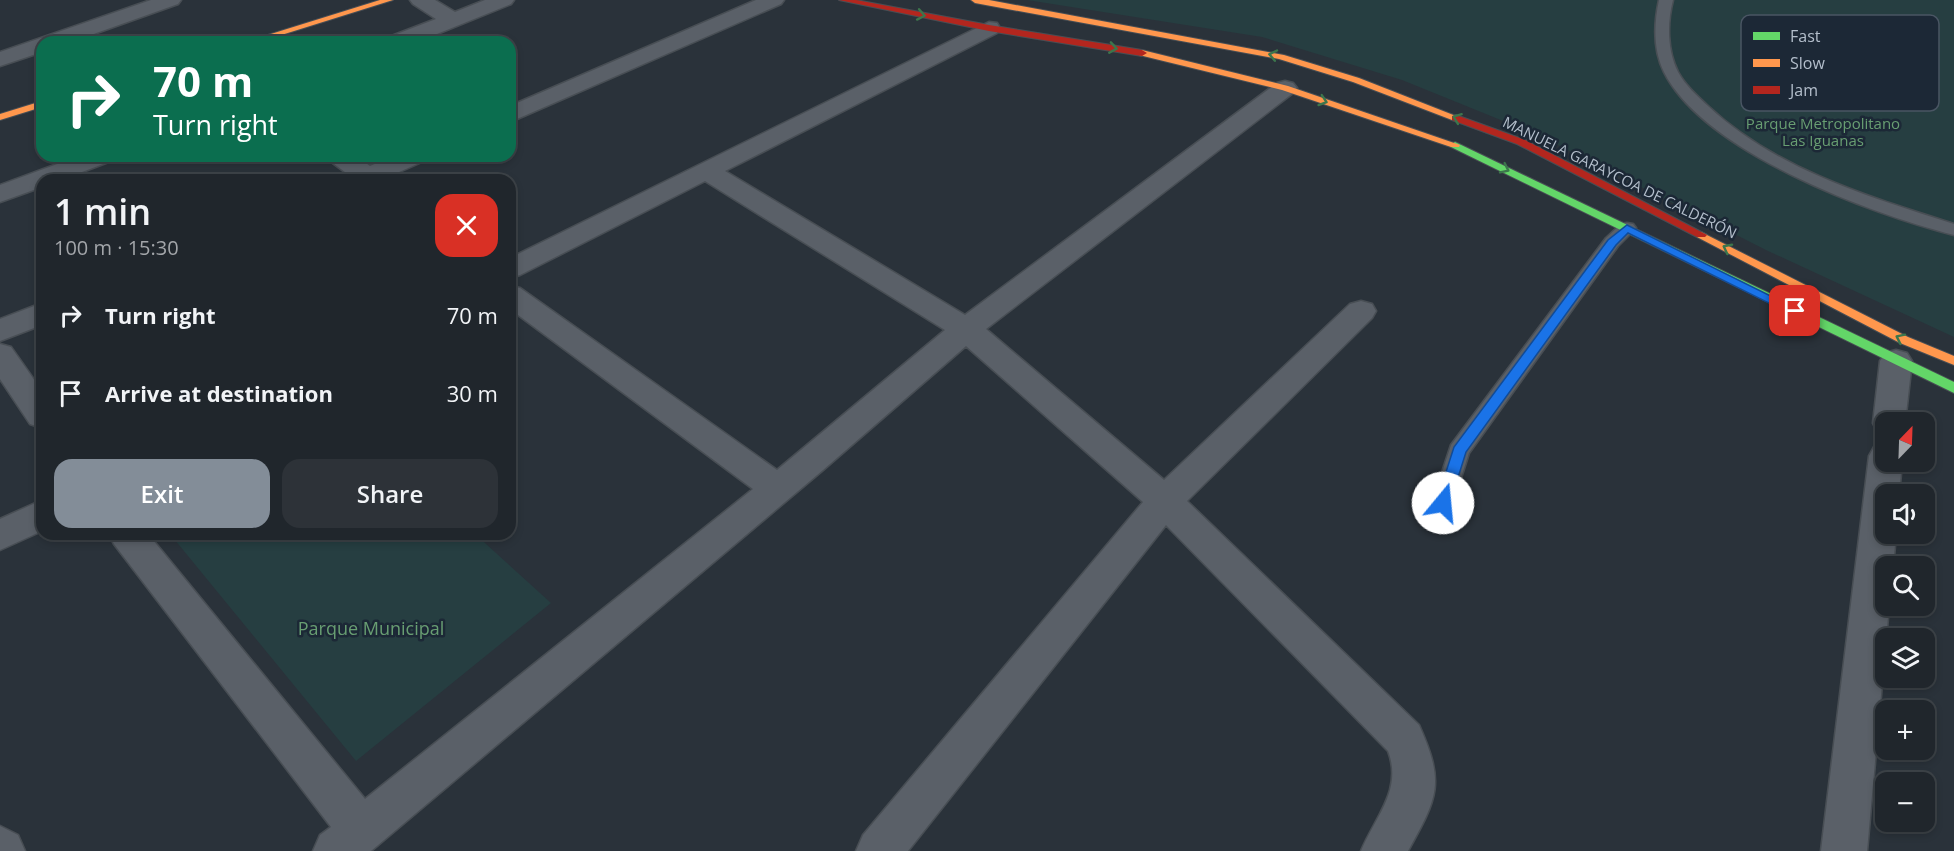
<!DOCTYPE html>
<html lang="en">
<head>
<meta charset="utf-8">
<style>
  body { margin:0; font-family:"Open Sans",sans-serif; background:#2d3238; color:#f1f3f6; height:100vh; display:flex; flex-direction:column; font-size:22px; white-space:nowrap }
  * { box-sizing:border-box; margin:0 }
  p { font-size:20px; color:#a2a5a9 }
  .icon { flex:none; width:33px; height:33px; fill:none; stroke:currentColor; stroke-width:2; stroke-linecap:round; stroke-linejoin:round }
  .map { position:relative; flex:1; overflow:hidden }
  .sheet { position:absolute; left:36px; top:174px; width:480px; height:366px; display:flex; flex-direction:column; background:#20262c; border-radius:18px; box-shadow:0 3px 9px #0003,0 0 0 2px #3d4348 }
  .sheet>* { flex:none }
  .top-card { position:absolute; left:36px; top:36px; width:480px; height:126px; border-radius:18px; box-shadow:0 3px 9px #0003,0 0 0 2px #3d4348; background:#0b6e4f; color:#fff; overflow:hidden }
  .needle { width:39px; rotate:23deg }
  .controls { position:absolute; left:1875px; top:412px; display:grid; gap:12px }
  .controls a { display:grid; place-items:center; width:60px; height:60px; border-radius:12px; background:#20262c; box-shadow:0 3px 9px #0003,0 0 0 2px #3d4348; font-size:30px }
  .pin { position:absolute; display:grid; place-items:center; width:51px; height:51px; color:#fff; margin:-26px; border-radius:12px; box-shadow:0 3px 9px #0006 }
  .me { position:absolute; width:66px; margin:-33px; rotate:17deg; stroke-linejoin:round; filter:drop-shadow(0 0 4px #0008) }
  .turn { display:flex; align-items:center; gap:21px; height:126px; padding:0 18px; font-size:27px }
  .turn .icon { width:78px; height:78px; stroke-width:2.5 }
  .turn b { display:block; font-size:42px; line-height:51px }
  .round { display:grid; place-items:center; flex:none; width:63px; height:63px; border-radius:18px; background:#2d3238 }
  .headline { display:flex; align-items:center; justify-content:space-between; height:102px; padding:0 18px }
  h1 { font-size:36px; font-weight:600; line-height:45px }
  .action { display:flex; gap:12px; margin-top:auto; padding:12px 18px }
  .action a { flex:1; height:69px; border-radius:18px; background:#838d98; color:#fff; font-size:24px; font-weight:600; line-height:69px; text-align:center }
  .action a+a { background:#2d3238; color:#f1f3f6 }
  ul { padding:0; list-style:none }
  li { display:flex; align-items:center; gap:18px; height:78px; padding:0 18px }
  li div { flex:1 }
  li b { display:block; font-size:22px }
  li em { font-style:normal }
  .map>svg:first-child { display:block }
</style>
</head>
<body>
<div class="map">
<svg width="1954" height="851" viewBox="0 0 1954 851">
  <rect width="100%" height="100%" fill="#2a323a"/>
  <path fill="#263e41" d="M1027,0H1954V337L1768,251L1540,136L1402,80L1262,37Z
    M170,534H475L551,603L356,761Z"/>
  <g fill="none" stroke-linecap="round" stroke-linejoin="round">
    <g stroke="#484e54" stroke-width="3">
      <path id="lane" d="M1659,0H1673C1667,23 1667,50 1678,72C1685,85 1697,96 1708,106C1775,169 1869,197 1954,224V235C1871,214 1704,152 1664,72C1653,50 1654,23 1659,0Z
        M1627,223L1633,224L1636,228L1618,246L1469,453L1451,509L1443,512L1435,509L1432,503L1451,445L1606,238L1621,224Z"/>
    </g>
    <g stroke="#484e54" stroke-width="3">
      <path id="street" d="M151,0H181L178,4L71,42H42V52L0,66V52Z
        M410,0H435L455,12L485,0H514L511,4L417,42H386L389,37L436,19L413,4Z
        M756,0H784L781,4L510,122V106Z
        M989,22L997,23L1000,28L997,33L725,171L965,315L1277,83L1285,81L1293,83L1297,88L1293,93L986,329L1164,480L1350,304L1361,301L1372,304L1376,311L1372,318L1187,501L1419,725C1445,783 1438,797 1408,851H1361C1375,817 1403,790 1388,751L1166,525L908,851H856L863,835L1143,502L966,346L823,470L371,851H313L320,835L331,827L114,544L109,534H148L365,799L753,489L510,309V286L520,288L777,470L945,330L705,181L520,275L510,278V258Z
        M79,156H115L111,161L61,180H42V187L0,202V185Z
        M326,156H356L370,166L393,156H428L424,161L381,180H346L349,175L330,161Z
        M42,303V325L0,341V319Z
        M0,344L11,347L42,391V428L30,424L0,379Z
        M1896,350L1907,353L1912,361L1905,423H1886V434L1877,431L1873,423L1880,361L1885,353Z
        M1886,443V462H1902L1899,495H1886V534H1896L1893,567H1886V606H1889L1867,851H1821L1869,456L1874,447Z
        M42,500V531L0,550V519Z
        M0,826L18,835L25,851H0Z"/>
    </g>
    <g stroke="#484e54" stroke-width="2">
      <path id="fast" d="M1455,142L1954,382V393L1451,147L1450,145Z"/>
    </g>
    <g stroke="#484e54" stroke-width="2">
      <path id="slow" d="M380,0H393L259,42H245Z
        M971,0H989L1284,55L1359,78L1461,118L1460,120H1452L1353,82L1279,59L975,3Z
        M1142,50L1288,86L1460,145L1459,147H1451L1282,90L1139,55V51Z
        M42,101V107L0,120V114Z
        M1701,232L1908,337L1954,356V365L1900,343L1697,237V233Z"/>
    </g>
    <g stroke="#484e54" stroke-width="2">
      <path id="jam" d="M839,0H856L989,25L1142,50L1147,53L1142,56L989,31Z
        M1456,115L1525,140L1707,235L1705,237H1697L1517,144L1452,120V116Z"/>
    </g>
    <use href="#lane" fill="#5a6068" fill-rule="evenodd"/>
    <use href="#street" fill="#5a6068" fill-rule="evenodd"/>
    <use href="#fast" fill="#63d668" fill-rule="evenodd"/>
    <use href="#slow" fill="#ff974d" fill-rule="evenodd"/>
    <use href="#jam" fill="#b3261e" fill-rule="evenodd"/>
  </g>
  <defs><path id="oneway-chevron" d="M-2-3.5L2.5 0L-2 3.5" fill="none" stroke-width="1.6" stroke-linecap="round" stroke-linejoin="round" transform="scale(1.5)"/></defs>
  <g stroke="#3c764c">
    <use href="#oneway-chevron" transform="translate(921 15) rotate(11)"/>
    <use href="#oneway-chevron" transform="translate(1113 48) rotate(9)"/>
    <use href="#oneway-chevron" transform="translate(1273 55) rotate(-168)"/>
    <use href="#oneway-chevron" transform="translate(1323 101) rotate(18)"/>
    <use href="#oneway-chevron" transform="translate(1457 118) rotate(-159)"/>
    <use href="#oneway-chevron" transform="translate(1505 169) rotate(26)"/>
    <use href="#oneway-chevron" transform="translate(1727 248) rotate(-153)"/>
    <use href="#oneway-chevron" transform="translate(1900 338) rotate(-154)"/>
  </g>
  <path fill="#1a73e8" stroke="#114b97" stroke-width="1.5" d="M1627,225L1801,311L1795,315L1791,314L1628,233L1616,245L1466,452L1450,503L1448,507H1438L1436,503L1454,447L1608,240Z"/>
  <g text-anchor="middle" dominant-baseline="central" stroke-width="5" stroke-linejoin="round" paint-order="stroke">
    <g font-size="15" fill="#689e72" stroke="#1c2836">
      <text x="1823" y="123">Parque Metropolitano<tspan x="1823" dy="17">Las Iguanas</tspan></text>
    </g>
    <g font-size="15" fill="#b3becb" stroke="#1c2836">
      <text transform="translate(1620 177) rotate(26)">MANUELA GARAYCOA DE CALDERÓN</text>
    </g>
    <g font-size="18" fill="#689e72" stroke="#1c2836">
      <text x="371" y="628">Parque Municipal</text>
    </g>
  </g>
  <rect x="1741" y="15" width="198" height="96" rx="9" fill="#1c2836" stroke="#495563" stroke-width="1.5"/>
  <rect x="1753" y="32" width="27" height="8" fill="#63d668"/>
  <rect x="1753" y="59" width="27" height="8" fill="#ff974d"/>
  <rect x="1753" y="86" width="27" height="8" fill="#b3261e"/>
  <g font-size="16" fill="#b3becb">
    <text x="1790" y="42">Fast</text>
    <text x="1790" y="69">Slow</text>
    <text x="1790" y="96">Jam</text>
  </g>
</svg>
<div class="controls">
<a><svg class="needle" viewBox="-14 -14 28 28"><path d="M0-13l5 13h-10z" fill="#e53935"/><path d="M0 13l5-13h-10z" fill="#a2a5a9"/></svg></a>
<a><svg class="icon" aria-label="sound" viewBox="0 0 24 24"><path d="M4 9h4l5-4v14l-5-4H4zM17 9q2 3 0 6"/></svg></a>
<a><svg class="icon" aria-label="search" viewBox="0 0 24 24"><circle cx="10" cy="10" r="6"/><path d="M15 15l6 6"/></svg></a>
<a><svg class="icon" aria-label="layers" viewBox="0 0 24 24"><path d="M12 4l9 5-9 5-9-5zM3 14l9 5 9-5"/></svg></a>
<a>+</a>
<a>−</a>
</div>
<div class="pin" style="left:1795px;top:311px;background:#d93025"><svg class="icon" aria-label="arrive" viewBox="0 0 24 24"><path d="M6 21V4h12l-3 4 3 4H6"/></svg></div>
<svg class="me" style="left:1443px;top:503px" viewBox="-20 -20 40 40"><circle r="19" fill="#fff"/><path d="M0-13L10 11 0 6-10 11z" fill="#1a73e8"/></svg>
<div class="top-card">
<div class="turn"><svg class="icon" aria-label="right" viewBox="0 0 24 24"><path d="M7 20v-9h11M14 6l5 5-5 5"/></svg><div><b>70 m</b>Turn right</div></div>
</div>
<section class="sheet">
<div class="headline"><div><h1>1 min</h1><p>100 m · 15:30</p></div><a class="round" style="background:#d93025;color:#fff"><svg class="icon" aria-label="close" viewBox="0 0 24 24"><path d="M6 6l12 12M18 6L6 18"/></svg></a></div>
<ul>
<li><svg class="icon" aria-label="right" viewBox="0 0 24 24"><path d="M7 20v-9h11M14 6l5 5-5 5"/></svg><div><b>Turn right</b></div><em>70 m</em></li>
<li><svg class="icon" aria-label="arrive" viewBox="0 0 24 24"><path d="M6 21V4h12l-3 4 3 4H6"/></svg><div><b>Arrive at destination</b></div><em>30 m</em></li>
</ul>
<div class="action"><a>Exit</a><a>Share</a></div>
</section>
</div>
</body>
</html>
